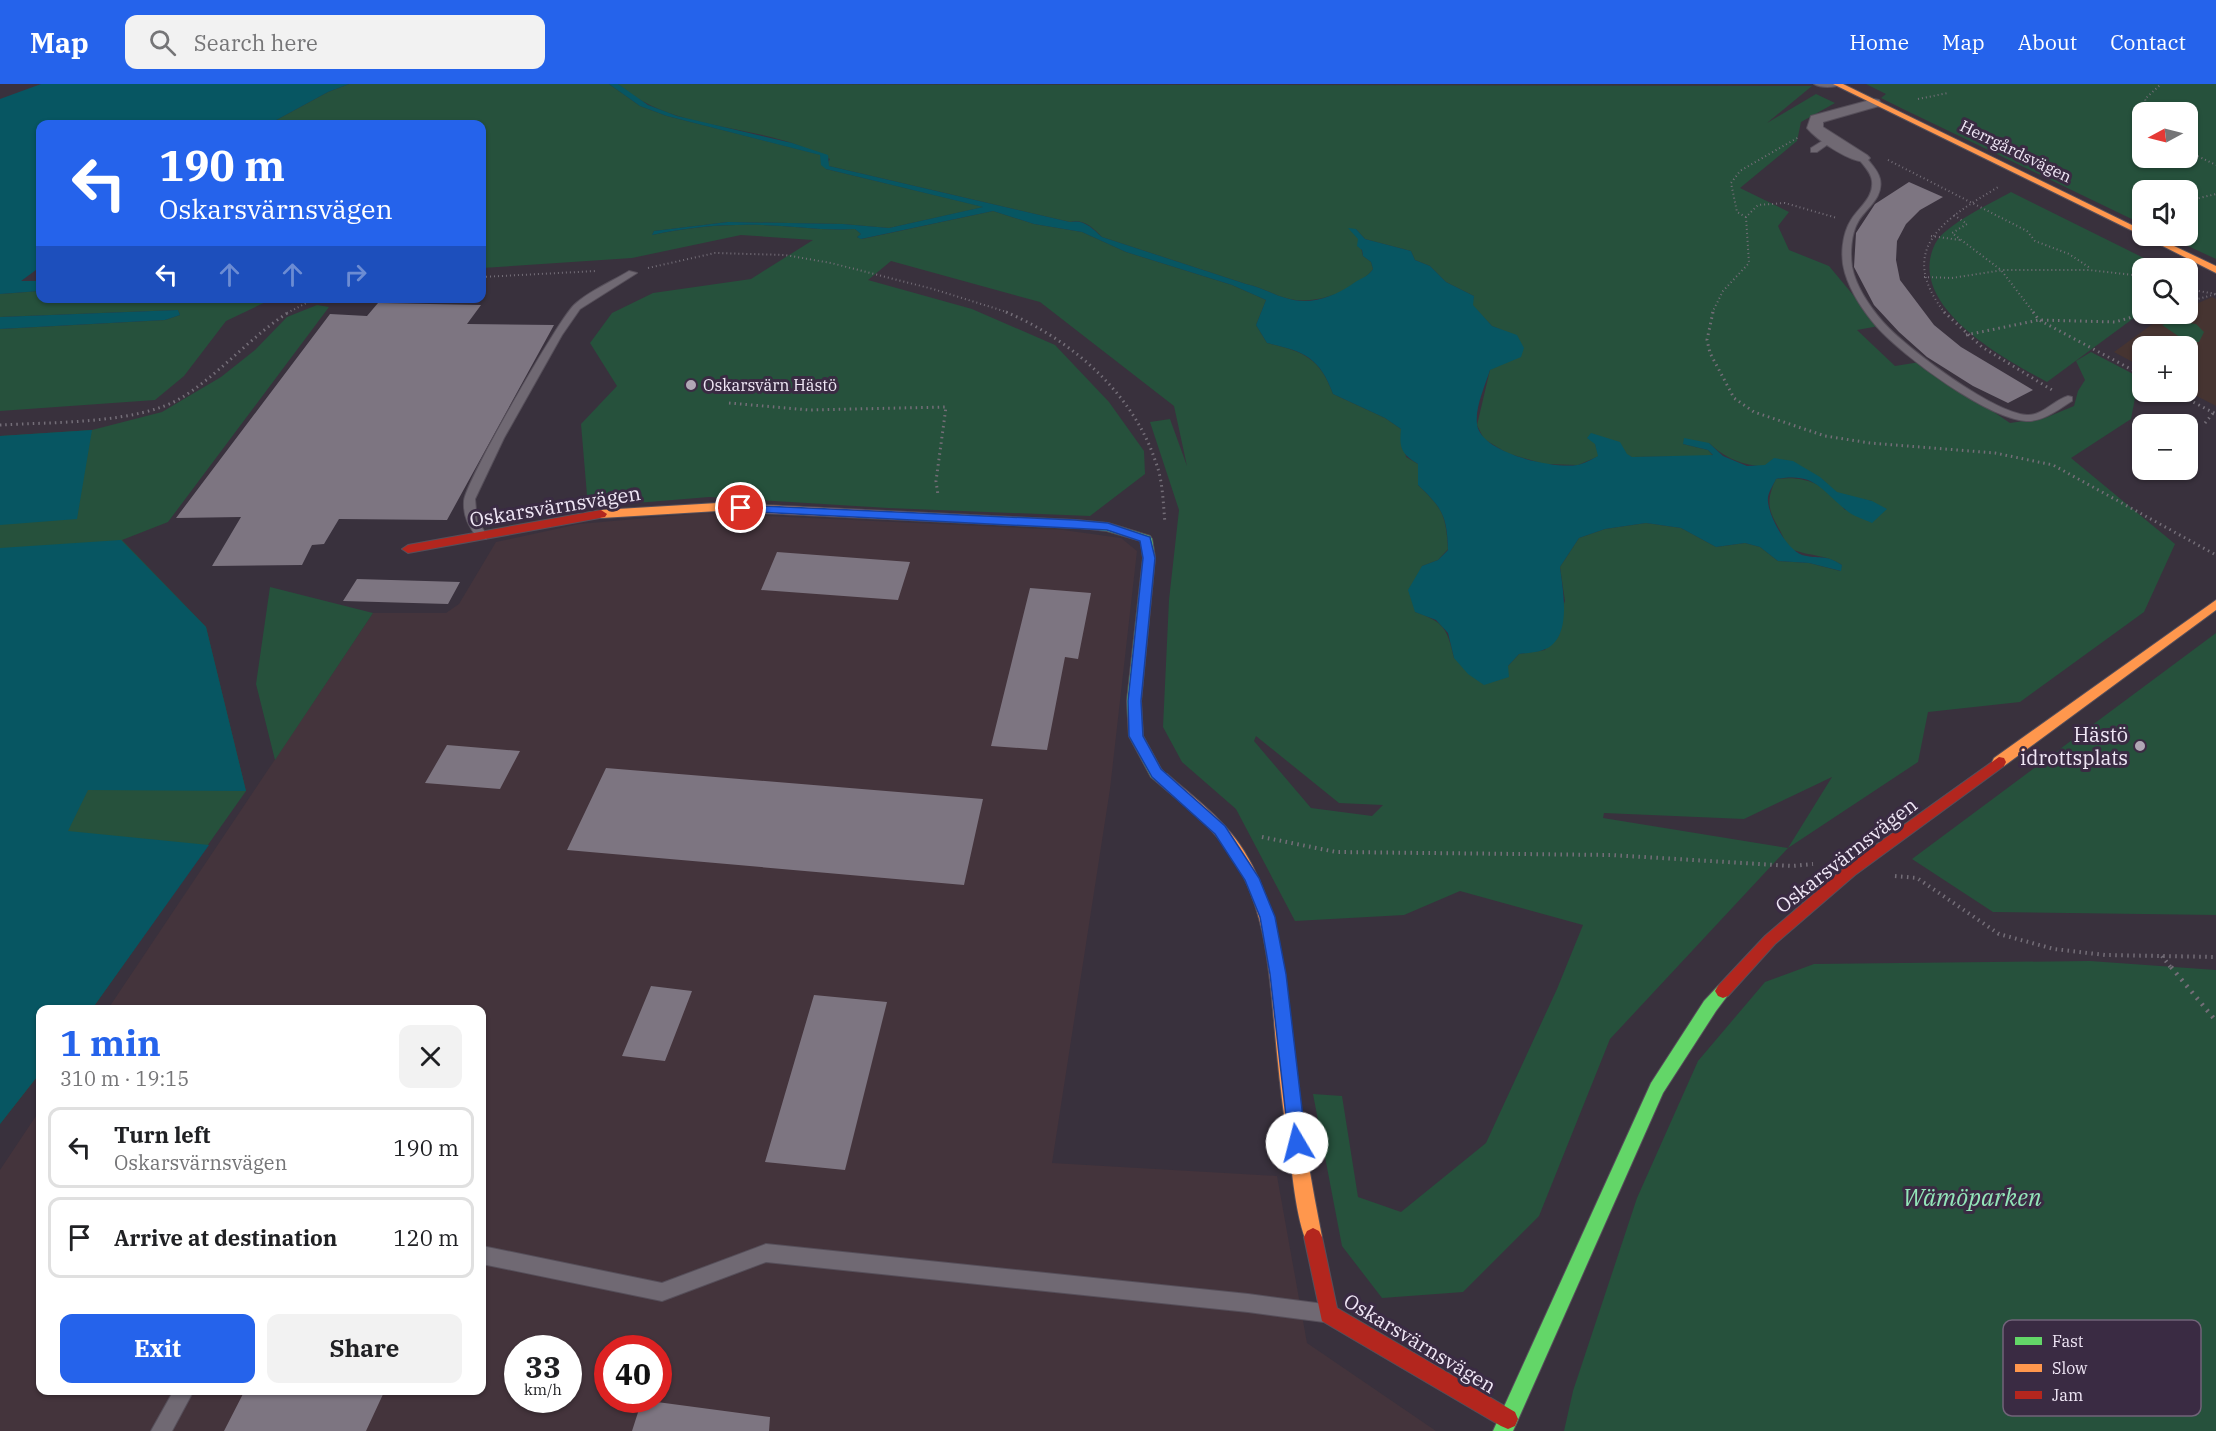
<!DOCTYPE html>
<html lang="en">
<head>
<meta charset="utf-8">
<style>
  body { margin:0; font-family:"IBM Plex Serif",serif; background:#f2f2f2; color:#202124; height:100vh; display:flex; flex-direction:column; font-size:22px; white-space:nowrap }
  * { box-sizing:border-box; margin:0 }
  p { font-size:20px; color:#757577 }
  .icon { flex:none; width:33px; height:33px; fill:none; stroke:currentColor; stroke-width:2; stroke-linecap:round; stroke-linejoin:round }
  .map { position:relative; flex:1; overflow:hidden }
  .panel { position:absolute; left:36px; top:921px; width:450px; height:390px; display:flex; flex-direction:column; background:#fff; border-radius:12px; box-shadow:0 2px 4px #0004 }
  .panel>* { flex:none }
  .top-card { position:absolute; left:36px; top:36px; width:450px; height:183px; border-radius:12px; box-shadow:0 2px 4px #0004; background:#2563eb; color:#fff; overflow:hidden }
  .needle { width:39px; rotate:263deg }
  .fabs { position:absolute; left:2132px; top:18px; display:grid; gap:12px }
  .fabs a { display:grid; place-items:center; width:66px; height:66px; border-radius:12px; background:#fff; box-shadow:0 2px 4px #0004; font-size:30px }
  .speed { position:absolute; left:504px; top:1251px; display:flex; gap:12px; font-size:30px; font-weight:700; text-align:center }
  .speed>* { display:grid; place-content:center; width:78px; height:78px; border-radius:50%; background:#fff; box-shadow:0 2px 4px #0004; line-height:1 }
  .speed small { font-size:15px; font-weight:400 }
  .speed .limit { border:9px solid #d22; background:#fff; color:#111 }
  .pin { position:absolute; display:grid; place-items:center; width:51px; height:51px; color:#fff; margin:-26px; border:3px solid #fff; border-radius:50%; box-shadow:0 2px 6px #0007 }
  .me { position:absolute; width:66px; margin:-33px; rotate:352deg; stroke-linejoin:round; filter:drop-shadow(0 0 4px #0008) }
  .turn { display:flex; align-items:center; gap:21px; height:126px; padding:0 24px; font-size:27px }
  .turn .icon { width:78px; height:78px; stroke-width:2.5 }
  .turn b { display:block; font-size:42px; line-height:51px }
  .lanes { display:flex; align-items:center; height:57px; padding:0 24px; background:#0003; justify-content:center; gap:30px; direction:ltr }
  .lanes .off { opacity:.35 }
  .round { display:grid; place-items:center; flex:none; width:63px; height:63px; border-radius:12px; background:#f2f2f2 }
  .headline { display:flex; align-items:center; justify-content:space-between; height:102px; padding:0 24px }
  h1 { font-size:36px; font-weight:700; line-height:45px; color:#2563eb }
  .action { display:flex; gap:12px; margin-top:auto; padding:12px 24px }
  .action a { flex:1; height:69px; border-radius:12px; background:#2563eb; color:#fff; font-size:24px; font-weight:700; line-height:69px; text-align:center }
  .action a+a { background:#f2f2f2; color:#202124 }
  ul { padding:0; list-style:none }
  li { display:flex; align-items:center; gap:18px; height:81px; margin:0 12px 9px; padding:0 12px; border:3px solid #e0e0e0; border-radius:12px }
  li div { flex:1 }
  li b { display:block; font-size:22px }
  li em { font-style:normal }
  header { display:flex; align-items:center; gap:36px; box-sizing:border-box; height:84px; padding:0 30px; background:#2563eb; color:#fff }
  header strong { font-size:28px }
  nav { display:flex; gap:33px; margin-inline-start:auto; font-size:21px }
  .search { width:420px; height:54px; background:#f2f2f2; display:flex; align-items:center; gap:15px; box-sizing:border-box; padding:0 21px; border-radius:12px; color:#757577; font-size:22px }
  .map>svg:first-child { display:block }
</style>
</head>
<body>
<header>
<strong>Map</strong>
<div class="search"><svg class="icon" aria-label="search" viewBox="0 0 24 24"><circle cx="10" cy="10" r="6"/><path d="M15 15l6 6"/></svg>Search here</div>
<nav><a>Home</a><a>Map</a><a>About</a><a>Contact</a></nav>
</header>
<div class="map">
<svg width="2216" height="1347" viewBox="0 0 2216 1347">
  <rect width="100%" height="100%" fill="#39313d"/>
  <path fill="#44343c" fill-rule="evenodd" d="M704,429L1063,446L1121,454L1137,467L1110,705L1052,1079L1277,1092L1307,1259L1436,1347H0V1086L40,1026V1306H482V926L108,925L373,529H446L459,520L496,458L579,440ZM518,1264H568V1316H518ZM608,1264H658V1316H608Z"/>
  <path fill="#463431" d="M2212,213L2216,215V322L2187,307V262H2177L2149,252L2143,259L2151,262H2142V283L2114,268L2158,236L2173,230H2187V224Z"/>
  <path fill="#26513c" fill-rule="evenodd" d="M349,0H609L640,22L667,32L821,71L826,85L984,123L889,144L843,140L728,138L654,147L652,151C689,143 726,140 763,141C794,142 824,147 855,145L861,150L857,153L862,155L993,127L1034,140L1082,148L1126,168L1232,201L1266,216L1256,241L1267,259C1303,267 1320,274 1333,310L1385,334L1401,345L1406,373L1418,380V401C1443,425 1446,431 1448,465L1438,476L1422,482L1415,528C1444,538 1447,544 1454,574L1508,582L1519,570L1545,566L1565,517L1560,483L1579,454L1605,445L1646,439L1681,444L1716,463L1745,459L1760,463L1778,477L1809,479L1840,487L1842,481C1824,469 1806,473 1787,463C1777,433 1760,428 1776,395C1805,391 1829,401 1845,426L1872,417C1861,415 1846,414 1836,408C1830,404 1825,396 1818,393C1777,375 1746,394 1709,359L1683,360L1708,366L1713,372L1632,373L1595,360L1599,372L1578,381L1544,380L1507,369L1484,355L1477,341L1490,286L1517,252L1492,242L1472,221L1474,212L1446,198L1430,182L1415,176L1411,167L1365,155L1356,145L1363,172L1371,178L1373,185C1357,206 1313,223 1286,214C1272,210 1261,203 1246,200L1102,153C1092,143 1084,135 1070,138L829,82L827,80L830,75C817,70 805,63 792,59C734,40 665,42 618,0L1812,2L1767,39L1816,10L1835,19L1801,38L1797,57L1740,104L1789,128L1778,142L1789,166L1829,182L1879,242L1857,246L1895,282L1920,278L2010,339L2045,334L2074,322L2078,307L2085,296L2076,277L2091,268L2139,293L2131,335L2071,374L2175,460L2144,528L2020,618L1928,628L1918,678L1788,764L1610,955L1539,1132L1463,1208L1382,1214L1342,1162L1313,1010L1342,1012L1358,1113L1401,1128L1486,1059L1557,905L1583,841L1460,807L1404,831L1295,837L1236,725L1182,678L1163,643L1169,516L1179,426L1150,338L1170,335L1187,382L1174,322L1040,218L891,177L868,196L972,225L1055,261L1109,318L1144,367L1145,390L1090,432L888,424L709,413L588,423L581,340L617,302L590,259L612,229L653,209L751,195L813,156L741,151L632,174L482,184V40H269L328,8ZM1256,652L1339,719L1383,721L1372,732L1311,724L1254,657ZM1832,693L1788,764L1603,734L1604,729L1744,735Z
    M1866,0H2216V175L2166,152H2187V106H2142V140L1903,25L1881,14L1886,10ZM2142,28H2187V74H2142Z
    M2011,108L2164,184H2142V228L2047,298C2005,275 1905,222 1935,160C1944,141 1992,119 2011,108Z
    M40,207V214L272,215L226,237L184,292L155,316L0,327V245L165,236L180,231L178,226L0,233V210Z
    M317,221L329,223L168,438L122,456L206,543L246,707L92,925L40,926V989L0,1040V352L92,346L162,328L221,293L255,266L287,233Z
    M2174,237L2196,240L2204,248L2199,258H2187L2162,241Z
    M270,503L373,529L275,676L256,600Z
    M2216,549V831L1993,828L1912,775Z
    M2090,877L2216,886V1347H1564L1573,1307L1637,1114L1698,977L1765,898L1814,880Z"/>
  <path fill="#075662" d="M41,0H349L328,8L269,40H40V183L21,197H40V207L0,210V15Z
    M609,0H618L648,21L677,32L792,59L828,71L829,82L1070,138C1084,135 1092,144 1102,153L1246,200C1261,203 1272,210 1286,214C1309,222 1333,213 1351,201C1360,194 1367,194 1373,185L1371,178L1363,172L1362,166L1357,162L1358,155L1348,144L1356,145L1365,155L1411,167L1415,176L1430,182L1446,198L1474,212L1473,221L1492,242L1517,251L1524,264L1521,273L1490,286C1485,302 1475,323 1477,340C1480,369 1553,385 1577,381C1584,380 1592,375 1598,372L1595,360L1587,354L1591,349L1620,358L1627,370L1632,373L1713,371L1708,366L1683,360L1684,354L1709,359L1723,372L1747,382L1765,381L1774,374L1793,377L1820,393L1837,408L1872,417L1887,425L1872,439C1864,435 1852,432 1846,426C1820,405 1815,388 1776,395C1774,400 1769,407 1768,413C1766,429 1787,466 1802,471C1820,476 1823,469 1842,481L1841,487L1809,479L1778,477L1760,463L1745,459L1716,463L1681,444L1646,439L1605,445L1579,454L1560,483C1563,507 1573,556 1543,566C1535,569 1526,569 1519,570L1508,582L1509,593L1484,601L1468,590L1454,574L1448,549L1436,536L1415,528L1408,506L1422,482L1438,476L1448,466C1447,431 1442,424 1418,401V380C1401,370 1399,363 1401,345L1385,334L1333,310C1320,273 1303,267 1267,259L1256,241L1266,216L1232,201L1126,168L1082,148L1034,140L993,127L861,155L857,153L861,150L855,145C824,147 794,142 762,141C725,140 688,143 652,151L654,147L728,138L843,140L889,144L983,123L826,85L821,81L820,71L667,32L640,22Z
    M178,226L180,231L165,236L0,245V233Z
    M92,346L77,435L0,441V352Z
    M121,456L206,543L246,707L88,706L68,747L209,761L92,925L40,926V989L0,1040V464Z"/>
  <path fill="#7d7581" d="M1909,98L1943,113L1920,126L1906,140L1897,157L1896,176L1900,196L1934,241L1961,263L2033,306L2008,319L1973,302L1927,273L1899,248L1874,221L1854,183L1856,149L1875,120Z
    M378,219L481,221L467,240L554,241L447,436L339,435L324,460L312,461L302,481L212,482L241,433L176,434L330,230L367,232Z
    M777,468L910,478L898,516L761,506Z
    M357,495L460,498L448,520L343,517Z
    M1030,504L1091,509L1078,575L1065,573L1047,666L991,662Z
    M447,661L520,667L500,705L425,699Z
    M606,684L983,715L964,801L567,766Z
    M651,902L692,907L665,977L622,972Z
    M814,911L887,918L845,1086L765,1078Z
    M245,1306H385L366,1347H224Z
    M642,1316L770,1333L769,1347H632Z"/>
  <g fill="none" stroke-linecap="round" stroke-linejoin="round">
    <g stroke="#564f5a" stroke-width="2">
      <path id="lane" d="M1814,0H1841C1835,4 1820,4 1814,0Z
        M1827,54L1834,56L1817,68H1811V64Z
        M1859,72H1865C1870,79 1878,86 1880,95C1884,114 1866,124 1858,138C1851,150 1850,169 1852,183C1856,203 1870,223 1883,238C1906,264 1993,329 2027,331C2042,332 2054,316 2068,312L2072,313V317C2059,325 2043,338 2026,337C1987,334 1904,273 1877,243C1864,228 1851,209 1845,189C1840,173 1842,150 1851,136C1859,123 1874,114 1872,97C1871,88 1863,81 1858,74Z
        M629,187L637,189L580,225L562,251L504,354L475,415L477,437L488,452L486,455H478C469,442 463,433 464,417C465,399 558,236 574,221C589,207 611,198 629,187Z
        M766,1160L1248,1210L1324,1220L1331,1222L1333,1229L1331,1236L1324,1238L1248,1228L766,1178L662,1217L482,1180V1162L662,1199Z
        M174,1306H194L172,1347H151Z"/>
    </g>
    <g stroke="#564f5a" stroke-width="2">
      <path id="street" d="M1874,15L1879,16L1881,19L1879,22L1823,38V43L1867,71L1870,74L1867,77C1853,81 1817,56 1807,44L1811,32Z"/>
    </g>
    <g stroke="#564f5a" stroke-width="2">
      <path id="fast" d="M1076,436L1108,439L1150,452L1152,455L1155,474L1141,617L1143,652L1161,685L1169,694L1167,698H1157L1151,693L1129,652L1127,617L1143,474L1141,457L1107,447L1072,443L1070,440Z
        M1723,900L1728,902L1731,907L1716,927L1663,1009L1513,1347H1493L1651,999L1704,917L1718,902Z"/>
    </g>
    <g stroke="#564f5a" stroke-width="2">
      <path id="slow" d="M1833,0H1843L2142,146L2143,152Z
        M2143,152H2153L2216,182V189Z
        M718,419L1076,436L1082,440L1076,444L718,427L601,434L595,430L601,426Z
        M2216,516V526L2004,682H1994L1992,678L1994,674Z
        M1162,689L1167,690C1194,714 1225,736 1244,767C1288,838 1286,921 1296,1000C1303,1051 1312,1102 1322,1153L1319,1159L1313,1162L1307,1159C1296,1133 1293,1094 1289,1065C1284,1033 1280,1002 1277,970C1270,901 1270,822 1226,764C1207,738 1181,719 1157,698L1155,694L1157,690Z"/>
    </g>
    <g stroke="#564f5a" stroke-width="2">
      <path id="jam" d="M601,426L607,430L605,433L408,469L402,465L408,461Z
        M1999,673L2004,674L2006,678L2004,682L1855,791L1775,860L1728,912L1723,914L1718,912L1715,907L1718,902L1765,852L1845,783Z
        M1313,1144L1319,1147L1322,1153L1337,1224L1515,1328L1518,1335L1515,1342L1508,1345L1501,1342L1322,1237L1304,1153L1307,1147Z"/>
    </g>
    <path stroke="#746e78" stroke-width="2" stroke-dasharray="1 3" stroke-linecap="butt" d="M1918,15L1948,9
      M2149,28L2145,15L2161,0
      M2187,67L2216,81
      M1888,76L2027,147L2035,157L2069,170L2090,184
      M2187,117L2216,110
      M1954,131L1967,140L1952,149L2001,186L2034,229
      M1746,133L1737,128L1731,99L1740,87L1799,53
      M1931,152L1960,156
      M648,184L715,169L785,171L831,179L933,205L1010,229
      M482,193L597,187
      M1924,193L1952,194L2003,186H2089L2142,192
      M2187,205L2216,210
      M2187,218L2216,210
      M287,229L316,214
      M1712,229L1723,207L1749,179L1746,133L1758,121L1785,119L1837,134
      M1945,229C1894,164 1946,134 2000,102"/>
    <path stroke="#746e78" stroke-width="3" stroke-dasharray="1.5 4" stroke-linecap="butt" d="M1006,228C1070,255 1132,308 1155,376C1163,396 1163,418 1165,439
      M1713,228L1707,256L1710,269L1734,314L1754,328L1825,352L1870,359L1995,369L2053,381L2216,471
      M1944,228L1982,263L2052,306
      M2033,228L2039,236L2142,291
      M1966,251L2039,236L2115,238L2143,230
      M2174,308L2216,330
      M729,319L809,326L946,323L936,397L938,411
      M2205,339L2214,328
      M0,341C52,338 138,340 181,314C220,290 250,253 289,228"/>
    <path stroke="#746e78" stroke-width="4" stroke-dasharray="1.5 4.5" stroke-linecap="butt" d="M1262,753L1336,768L1611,771L1792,782L1813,780
      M1895,792L1917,794L1999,850L2054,865L2105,871L2216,873
      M2162,872L2172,885"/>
    <path stroke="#746e78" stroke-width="4.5" stroke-dasharray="2 6" stroke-linecap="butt" d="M2171,883L2216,937"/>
    <use href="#lane" fill="#706973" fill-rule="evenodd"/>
    <use href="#street" fill="#706973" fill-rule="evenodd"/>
    <use href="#fast" fill="#63d668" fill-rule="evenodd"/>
    <use href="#slow" fill="#ff974d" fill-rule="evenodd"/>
    <use href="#jam" fill="#b3261e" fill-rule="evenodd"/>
  </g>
  <path fill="#2563eb" stroke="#184099" stroke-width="1.5" d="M741,421L1075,436L1108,439L1150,453L1155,474L1141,617L1143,652L1161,685L1225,742L1259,794L1275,833L1286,890L1306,1059L1303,1065L1297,1067L1291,1065L1289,1059L1270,890L1260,833L1245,796L1215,750L1152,693L1129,652L1128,617L1143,474L1140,457L1107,446L737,427L735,424Z"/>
  <g fill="#b0a7b5" stroke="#3a2b43" stroke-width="2">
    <circle cx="691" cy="301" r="6"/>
    <circle cx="2140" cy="662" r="6"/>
  </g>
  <g text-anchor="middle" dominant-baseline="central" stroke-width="6" stroke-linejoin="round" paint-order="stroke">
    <g font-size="16" fill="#f0e7f6" stroke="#3a2b43">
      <text transform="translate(2016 67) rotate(26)">Herrgårdsvägen</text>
    </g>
    <g font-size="16" fill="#f0e7f6" stroke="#3a2b43" text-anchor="start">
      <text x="703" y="301">Oskarsvärn Hästö</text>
    </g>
    <g font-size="20" fill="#f0e7f6" stroke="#3a2b43">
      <text transform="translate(555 422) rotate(-9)">Oskarsvärnsvägen</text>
      <text transform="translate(1846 771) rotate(-38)">Oskarsvärnsvägen</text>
      <text transform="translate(1420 1259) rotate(31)">Oskarsvärnsvägen</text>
    </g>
    <g font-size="20" fill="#f0e7f6" stroke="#3a2b43" text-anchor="end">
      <text x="2128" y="650">Hästö<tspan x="2128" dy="23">idrottsplats</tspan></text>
    </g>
    <g font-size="24" font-style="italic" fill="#93e6b9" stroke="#3a2b43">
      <text x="1972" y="1113">Wämöparken</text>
    </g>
  </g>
  <rect x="2003" y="1236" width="198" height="96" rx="9" fill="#3a2b43" stroke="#716379" stroke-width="1.5"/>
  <rect x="2015" y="1253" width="27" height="8" fill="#63d668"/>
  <rect x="2015" y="1280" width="27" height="8" fill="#ff974d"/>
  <rect x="2015" y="1307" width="27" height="8" fill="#b3261e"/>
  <g font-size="16" fill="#f0e7f6">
    <text x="2052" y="1263">Fast</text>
    <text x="2052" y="1290">Slow</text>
    <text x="2052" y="1317">Jam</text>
  </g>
</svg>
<div class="fabs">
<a><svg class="needle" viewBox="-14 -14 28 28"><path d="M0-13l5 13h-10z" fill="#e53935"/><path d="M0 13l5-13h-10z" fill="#757577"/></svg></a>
<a><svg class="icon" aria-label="sound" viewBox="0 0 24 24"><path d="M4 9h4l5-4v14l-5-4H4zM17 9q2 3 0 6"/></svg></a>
<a><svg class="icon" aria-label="search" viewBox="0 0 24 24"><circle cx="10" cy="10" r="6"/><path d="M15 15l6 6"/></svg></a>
<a>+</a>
<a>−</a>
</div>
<div class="speed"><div>33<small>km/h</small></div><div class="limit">40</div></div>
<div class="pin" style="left:741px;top:424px;background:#d93025"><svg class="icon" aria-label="arrive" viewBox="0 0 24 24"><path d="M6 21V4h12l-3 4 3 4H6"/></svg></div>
<svg class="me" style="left:1297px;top:1059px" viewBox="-20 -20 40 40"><circle r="19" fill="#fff"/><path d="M0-13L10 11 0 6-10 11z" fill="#2563eb"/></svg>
<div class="top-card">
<div class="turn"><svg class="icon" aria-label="left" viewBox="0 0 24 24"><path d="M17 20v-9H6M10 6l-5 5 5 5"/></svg><div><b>190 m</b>Oskarsvärnsvägen</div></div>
<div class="lanes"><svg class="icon" aria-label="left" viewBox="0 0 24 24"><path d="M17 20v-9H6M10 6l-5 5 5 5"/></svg><svg class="icon off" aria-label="ahead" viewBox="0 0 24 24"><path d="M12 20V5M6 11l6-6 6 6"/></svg><svg class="icon off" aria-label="ahead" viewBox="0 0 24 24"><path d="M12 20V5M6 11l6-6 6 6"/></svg><svg class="icon off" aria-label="right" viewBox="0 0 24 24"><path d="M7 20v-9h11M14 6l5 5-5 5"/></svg></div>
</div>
<section class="panel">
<div class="headline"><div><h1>1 min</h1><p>310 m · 19:15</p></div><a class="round"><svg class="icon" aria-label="close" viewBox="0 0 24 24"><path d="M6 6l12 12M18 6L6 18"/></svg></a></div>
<ul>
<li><svg class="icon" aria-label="left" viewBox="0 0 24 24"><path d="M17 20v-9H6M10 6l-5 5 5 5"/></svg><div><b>Turn left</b><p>Oskarsvärnsvägen</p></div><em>190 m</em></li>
<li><svg class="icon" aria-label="arrive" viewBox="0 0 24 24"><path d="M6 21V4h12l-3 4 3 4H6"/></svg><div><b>Arrive at destination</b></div><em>120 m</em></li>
</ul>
<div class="action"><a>Exit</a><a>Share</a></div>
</section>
</div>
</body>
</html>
